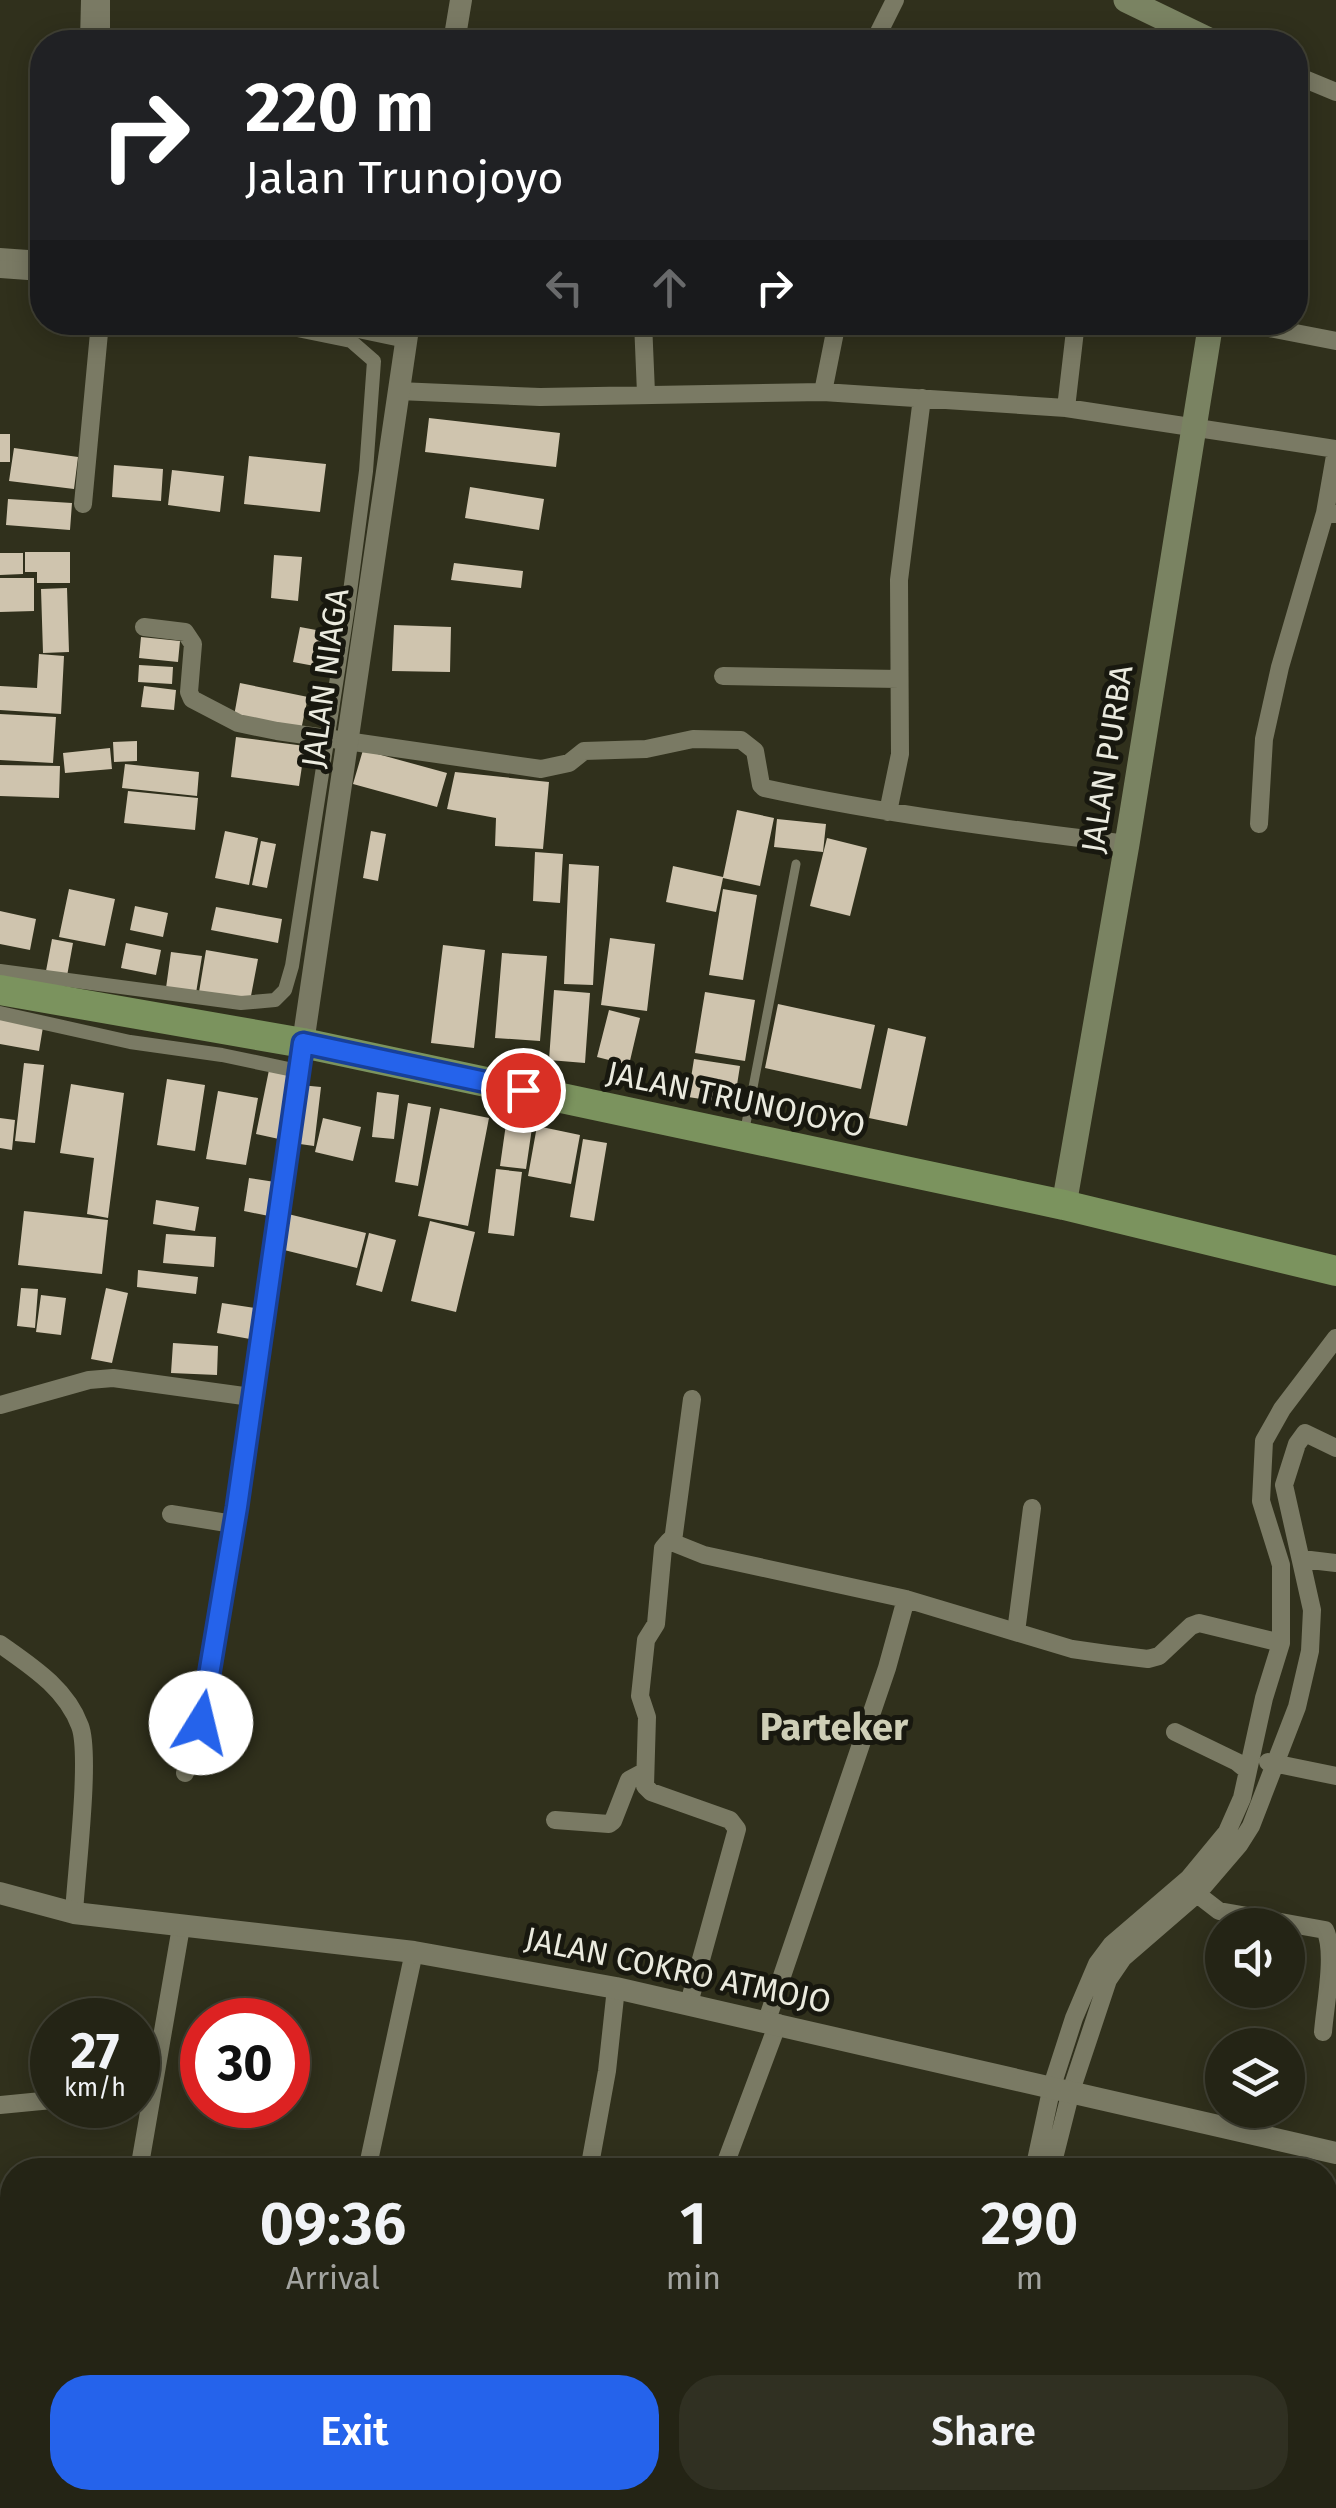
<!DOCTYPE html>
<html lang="en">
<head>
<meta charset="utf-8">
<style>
  body { margin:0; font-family:"Fira Sans",sans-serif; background:#303022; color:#f1f3f6; height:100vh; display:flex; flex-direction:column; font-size:38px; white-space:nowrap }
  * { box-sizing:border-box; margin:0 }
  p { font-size:32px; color:#a3a4a0 }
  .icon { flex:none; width:55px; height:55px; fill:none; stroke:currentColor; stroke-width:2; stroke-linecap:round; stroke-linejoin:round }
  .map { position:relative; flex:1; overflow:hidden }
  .side { position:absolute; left:0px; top:2158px; width:1338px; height:352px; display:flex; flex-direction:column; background:#242415; border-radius:40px 40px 0 0; box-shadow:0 5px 25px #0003,0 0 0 2px #414134 }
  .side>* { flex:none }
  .hud { position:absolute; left:30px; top:30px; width:1278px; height:305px; border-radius:40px; box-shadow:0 5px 25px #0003,0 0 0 2px #414134; background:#202124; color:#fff; overflow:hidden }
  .fabs { position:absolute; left:1205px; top:1908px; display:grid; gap:20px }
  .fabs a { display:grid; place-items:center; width:100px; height:100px; border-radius:50%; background:#242415; box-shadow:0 5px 25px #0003,0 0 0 2px #414134; font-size:50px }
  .speed { position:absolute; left:30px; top:1998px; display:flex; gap:20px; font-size:50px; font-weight:700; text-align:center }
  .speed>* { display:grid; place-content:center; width:130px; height:130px; border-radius:50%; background:#242415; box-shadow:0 5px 25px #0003,0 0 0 2px #414134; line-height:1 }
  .speed small { font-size:25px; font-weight:400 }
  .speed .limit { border:15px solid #d22; background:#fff; color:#111 }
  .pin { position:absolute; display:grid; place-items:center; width:85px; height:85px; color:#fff; margin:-42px; border:5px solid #fff; border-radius:50%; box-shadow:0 2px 10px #0007 }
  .me { position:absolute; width:110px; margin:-55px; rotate:9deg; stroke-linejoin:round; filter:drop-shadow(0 0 8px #0008) }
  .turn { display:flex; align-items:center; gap:35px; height:210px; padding:0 50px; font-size:45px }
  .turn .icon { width:130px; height:130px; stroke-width:2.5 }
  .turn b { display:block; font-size:70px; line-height:85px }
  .lanes { display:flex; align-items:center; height:95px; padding:0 50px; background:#0003; justify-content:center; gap:50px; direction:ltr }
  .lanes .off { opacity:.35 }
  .eta { display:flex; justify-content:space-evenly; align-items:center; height:170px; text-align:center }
  .eta b { font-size:60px; font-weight:600; line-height:70px }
  .cta { display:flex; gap:20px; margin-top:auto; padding:20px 50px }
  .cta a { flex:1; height:115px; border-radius:40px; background:#2563eb; color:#fff; font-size:40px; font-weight:600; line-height:115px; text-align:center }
  .cta a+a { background:#303022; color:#f1f3f6 }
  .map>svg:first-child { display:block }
</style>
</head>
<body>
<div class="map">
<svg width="1336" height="2508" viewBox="0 0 1336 2508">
  <rect width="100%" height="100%" fill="#30301c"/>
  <path fill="#cfc4ae" d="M429,418L560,433L556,467L425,452Z
    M0,434H10V462H0Z
    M14,448L78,457L74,489L9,481Z
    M249,456L326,464L320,512L244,504Z
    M114,465L163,469L161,501L112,497Z
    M172,470L224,476L220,512L168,505Z
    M470,487L544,499L539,530L465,518Z
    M8,499L72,503L70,530L6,525Z
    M25,552H70V583H37V572H25Z
    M0,553H23V574L0,575Z
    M274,555L302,557L298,601L271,598Z
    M454,563L523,571L521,588L451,580Z
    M0,578H34V611L0,612Z
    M67,588L69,652L43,653L41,589Z
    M394,625L451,627L450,672L392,671Z
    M300,627L327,632L320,667L293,662Z
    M141,637L180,641L178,662L139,658Z
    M39,654L64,656L61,714L0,710V686L37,688Z
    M139,665L173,667L172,684L138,682Z
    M240,683L308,697L301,730L234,716Z
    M144,686L176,690L174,710L141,707Z
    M0,714L56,717L53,763L0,760Z
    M236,737L305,746L299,786L231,777Z
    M137,741V761L114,762L113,742Z
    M110,748L112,769L65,773L63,753Z
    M363,750L447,773L437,807L353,784Z
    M125,764L199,772L197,796L122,788Z
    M0,765L60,766L59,798L0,796Z
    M455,772L549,782L543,849L495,846L496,818L447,809Z
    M128,791L198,798L195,830L124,823Z
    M737,810L774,818L760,886L723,878L716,912L666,902L673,866L723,877Z
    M777,819L826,824L823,852L774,847Z
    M225,831L258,838L249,885L215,878Z
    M371,831L386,834L378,881L363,878Z
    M827,838L867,848L850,916L810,906Z
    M261,841L276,844L267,888L252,885Z
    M535,852L563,854L560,903L533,901Z
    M569,864L599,866L593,985L564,984Z
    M69,889L115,899L105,946L59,937Z
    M723,889L757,895L743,980L709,975Z
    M135,906L168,913L163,937L130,930Z
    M216,907L282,919L278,943L211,930Z
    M0,911L36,919L30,950L0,944Z
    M610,938L655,944L647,1011L601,1005Z
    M52,939L73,943L67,976L46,971Z
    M126,943L161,950L156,975L121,968Z
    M443,945L485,950L474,1048L431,1043Z
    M206,950L258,959L250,1001L199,992Z
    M171,952L202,956L196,993L166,988Z
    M502,953L547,956L540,1041L495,1038Z
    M554,990L590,993L585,1063L549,1060Z
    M705,992L755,1000L745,1061L695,1053Z
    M778,1004L875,1025L861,1089L765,1068Z
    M609,1010L640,1018L629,1065L597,1057Z
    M0,1019L43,1027L39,1051L0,1044Z
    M888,1028L926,1037L907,1126L869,1118Z
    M694,1059L740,1066L734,1104L688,1097Z
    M24,1063L44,1065L35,1143L15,1141Z
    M269,1070L291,1074L279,1139L256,1134Z
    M167,1079L205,1085L195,1151L157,1145Z
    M71,1084L124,1093L108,1218L87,1214L94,1158L60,1153Z
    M300,1085L321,1087L314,1146L293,1143Z
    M218,1091L258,1098L246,1165L206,1159Z
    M377,1092L399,1095L394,1139L372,1137Z
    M408,1103L431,1107L418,1186L395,1182Z
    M440,1108L489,1118L468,1226L418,1216Z
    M507,1117L533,1121L526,1169L500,1166Z
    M0,1118L15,1120L12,1150L0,1148Z
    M323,1118L361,1127L353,1161L315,1152Z
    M537,1126L580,1135L571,1184L528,1176Z
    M583,1139L607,1143L594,1221L570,1217Z
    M496,1169L522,1172L514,1236L488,1233Z
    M249,1178L275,1182L269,1216L244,1211Z
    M156,1200L199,1207L195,1231L153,1224Z
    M24,1211L108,1220L102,1274L18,1265Z
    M284,1213L366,1233L357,1268L276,1248Z
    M430,1221L475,1232L456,1312L411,1301Z
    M369,1233L396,1240L382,1292L356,1285Z
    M166,1234L216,1237L214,1267L163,1263Z
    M138,1270L198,1277L196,1294L137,1287Z
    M21,1288L38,1289L35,1328L17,1326Z
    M106,1288L128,1293L112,1363L91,1359Z
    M41,1295L66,1298L61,1335L36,1332Z
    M222,1303L255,1308L250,1339L217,1333Z
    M173,1343L218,1346L217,1375L171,1373Z"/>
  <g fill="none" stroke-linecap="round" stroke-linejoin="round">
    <path stroke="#7a7a64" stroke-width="9" d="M744,1134L796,864"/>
    <path stroke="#7a7a64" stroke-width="14" d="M87,42L88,0
      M0,255L42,258
      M0,971L241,1003L275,1000L285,990L292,966L348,607L366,471L374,361L351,341L258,322
      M0,1013L130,1042L222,1055L298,1071"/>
    <path stroke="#7a7a64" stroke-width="18" d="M101,42V0
      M874,42L895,0
      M1295,75L1336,92
      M0,269L42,272
      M325,322L406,339
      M643,322L646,393
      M1239,322L1336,341
      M398,391L540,397L823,392L1066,408L1336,449
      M823,392L837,322
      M1066,408L1076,322
      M83,504L100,322
      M1336,514L1325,513L1336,450
      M144,627L185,632L193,644L189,692L192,699L238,723L277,731L541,769L569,763L584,751L646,749L693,739L741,740L755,751L761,785L764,788C884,814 1005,829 1127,844
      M723,676L899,679
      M888,812L900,754L899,580L922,398
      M1259,824L1264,739L1280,667L1325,513
      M0,1405L89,1380L113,1378L251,1397
      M171,1514L233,1524
      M673,1541L692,1399
      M1302,1559L1336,1563
      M1016,1632L1032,1508
      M0,1644C31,1666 66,1688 80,1726C91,1755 76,1875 74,1913
      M1175,1732L1237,1762L1248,1771
      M1268,1762L1336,1776
      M185,1773L201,1723L237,1507L303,1043
      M555,1820L609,1824L613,1821L629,1780L644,1772
      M1197,1894L1219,1911L1325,1930C1336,1952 1325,2005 1323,2032
      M689,2003L737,1829L730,1820L651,1792L645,1786L647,1717L640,1696L646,1640L656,1624L663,1548L669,1541L704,1555L906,1599L1072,1649L1107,1654L1148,1659L1159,1656L1191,1626L1199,1623L1281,1643
      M767,2020L887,1668L906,1599
      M0,2105L52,2100
      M139,2170L181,1927
      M367,2170L414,1952
      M589,2170L607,2071L616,1988
      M723,2170L778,2023
      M1034,2170L1052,2086L1074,2018L1097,1964L1112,1944L1189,1878L1227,1832L1242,1798L1264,1698L1281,1643V1565L1261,1501L1264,1441L1282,1409L1336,1338
      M1051,2170L1071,2091L1108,1980L1123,1958L1197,1894L1239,1845L1251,1826L1297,1707L1310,1651L1312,1610L1284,1485L1297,1444L1305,1433L1336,1448
      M0,2215L12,2217
      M10,2485H12
      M116,2498L138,2501
      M991,2498V2508
      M1010,2498V2508"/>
    <path stroke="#7a7a64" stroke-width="22" d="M454,42L461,0
      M303,1043L409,322
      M0,1893L74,1913L414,1952L616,1988L1336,2153"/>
    <path stroke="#7a8362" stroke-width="25" d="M1126,0L1213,42
      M1064,1205L1127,844L1211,322"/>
    <path stroke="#7b935e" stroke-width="30" d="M0,990L303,1043L1064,1205L1336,1271"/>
  </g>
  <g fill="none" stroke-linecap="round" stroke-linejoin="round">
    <g stroke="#184099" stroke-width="25">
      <path id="route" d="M201,1723L237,1507L303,1043L523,1090"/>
    </g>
    <use href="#route" stroke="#2563eb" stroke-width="18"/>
  </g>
  <g text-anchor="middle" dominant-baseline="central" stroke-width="10" stroke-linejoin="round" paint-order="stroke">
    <g font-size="32" fill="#eaeade" stroke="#18180f">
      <text transform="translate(325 678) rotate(-82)">JALAN NIAGA</text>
      <text transform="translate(1107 759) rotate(-81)">JALAN PURBA</text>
      <text transform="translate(736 1099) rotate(12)">JALAN TRUNOJOYO</text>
      <text transform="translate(678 1970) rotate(12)">JALAN COKRO ATMOJO</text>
    </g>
    <g font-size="38" font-weight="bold" fill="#ceceb6" stroke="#18180f">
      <text x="834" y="1727">Parteker</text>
    </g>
  </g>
</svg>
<div class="fabs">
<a><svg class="icon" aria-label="sound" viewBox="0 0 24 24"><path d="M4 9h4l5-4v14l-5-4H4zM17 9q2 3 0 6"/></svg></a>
<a><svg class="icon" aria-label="layers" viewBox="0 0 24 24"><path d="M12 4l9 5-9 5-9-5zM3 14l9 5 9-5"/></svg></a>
</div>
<div class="speed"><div>27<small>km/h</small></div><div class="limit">30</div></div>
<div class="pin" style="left:523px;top:1090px;background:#d93025"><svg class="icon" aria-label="arrive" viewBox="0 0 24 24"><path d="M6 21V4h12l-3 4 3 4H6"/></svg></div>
<svg class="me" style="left:201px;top:1723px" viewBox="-20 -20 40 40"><circle r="19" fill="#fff"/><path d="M0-13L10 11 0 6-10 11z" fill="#2563eb"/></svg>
<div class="hud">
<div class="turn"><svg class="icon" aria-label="right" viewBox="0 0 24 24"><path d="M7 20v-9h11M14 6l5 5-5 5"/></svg><div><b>220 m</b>Jalan Trunojoyo</div></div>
<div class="lanes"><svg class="icon off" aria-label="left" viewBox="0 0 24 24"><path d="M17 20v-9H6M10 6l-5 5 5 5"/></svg><svg class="icon off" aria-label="ahead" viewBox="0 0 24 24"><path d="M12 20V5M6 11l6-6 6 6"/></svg><svg class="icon" aria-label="right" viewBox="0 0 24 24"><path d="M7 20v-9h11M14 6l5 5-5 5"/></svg></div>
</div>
<section class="side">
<div class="eta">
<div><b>09:36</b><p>Arrival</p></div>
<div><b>1</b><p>min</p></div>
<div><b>290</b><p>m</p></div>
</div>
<div class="cta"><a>Exit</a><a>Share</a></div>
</section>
</div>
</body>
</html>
